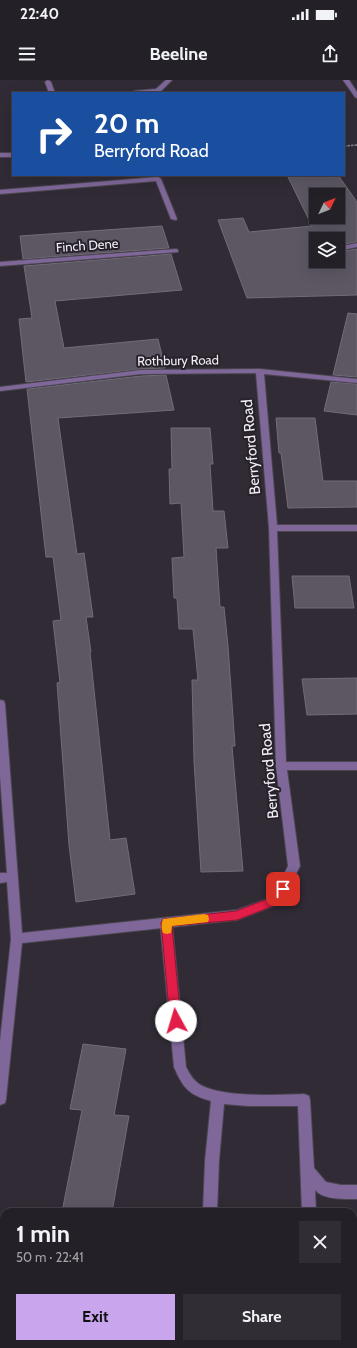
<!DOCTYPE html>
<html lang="en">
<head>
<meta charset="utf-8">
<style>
  body { margin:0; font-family:Cabin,sans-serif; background:#302d34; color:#f1f3f6; height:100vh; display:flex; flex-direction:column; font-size:15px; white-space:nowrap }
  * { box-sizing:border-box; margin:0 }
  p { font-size:13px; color:#a3a3a8 }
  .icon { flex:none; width:22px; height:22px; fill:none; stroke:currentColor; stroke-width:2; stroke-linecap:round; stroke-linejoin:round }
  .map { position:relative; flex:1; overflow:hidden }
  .side { position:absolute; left:0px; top:1128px; width:357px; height:140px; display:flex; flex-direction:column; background:#242028; border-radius:12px 12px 0 0; box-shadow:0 4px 16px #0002,0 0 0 1px #413e45 }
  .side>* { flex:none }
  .top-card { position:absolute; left:12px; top:12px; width:333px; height:84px; border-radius:0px; box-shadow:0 4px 16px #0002,0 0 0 1px #413e45; background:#1a4fa0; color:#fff; overflow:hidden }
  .needle { width:26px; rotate:47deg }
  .controls { position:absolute; left:309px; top:108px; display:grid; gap:8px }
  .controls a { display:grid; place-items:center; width:36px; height:36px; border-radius:0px; background:#242028; box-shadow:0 4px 16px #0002,0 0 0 1px #413e45; font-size:20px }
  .pin { position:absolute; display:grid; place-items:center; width:34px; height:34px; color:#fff; margin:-17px; border-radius:8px; box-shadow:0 2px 6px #0006 }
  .me { position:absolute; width:44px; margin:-22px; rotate:354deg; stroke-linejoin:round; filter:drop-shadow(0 0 3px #0008) }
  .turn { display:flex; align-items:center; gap:14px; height:84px; padding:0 16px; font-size:18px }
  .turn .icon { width:52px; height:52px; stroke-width:2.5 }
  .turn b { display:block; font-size:28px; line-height:34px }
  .round { display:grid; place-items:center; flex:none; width:42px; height:42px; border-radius:0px; background:#302d34 }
  .overview { display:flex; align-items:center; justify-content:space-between; height:68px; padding:0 16px }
  h1 { font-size:24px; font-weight:700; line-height:30px }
  .cta { display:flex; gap:8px; margin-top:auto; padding:8px 16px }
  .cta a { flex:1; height:46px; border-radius:0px; background:#c9a5ee; color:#111; font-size:16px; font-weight:700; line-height:46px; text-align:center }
  .cta a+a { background:#302d34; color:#f1f3f6 }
  .status { display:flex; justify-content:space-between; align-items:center; height:28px; padding:0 20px; background:#242028; direction:ltr }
  .status svg { height:11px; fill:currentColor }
  header { display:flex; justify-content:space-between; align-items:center; height:52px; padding:0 16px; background:#242028; font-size:18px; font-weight:700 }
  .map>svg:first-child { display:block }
</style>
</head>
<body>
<div class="status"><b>22:40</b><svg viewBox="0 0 49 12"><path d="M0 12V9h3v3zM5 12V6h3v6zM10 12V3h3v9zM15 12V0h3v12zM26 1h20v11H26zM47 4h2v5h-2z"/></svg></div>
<header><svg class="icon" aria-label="menu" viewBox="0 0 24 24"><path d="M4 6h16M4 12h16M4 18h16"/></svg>Beeline<svg class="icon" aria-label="share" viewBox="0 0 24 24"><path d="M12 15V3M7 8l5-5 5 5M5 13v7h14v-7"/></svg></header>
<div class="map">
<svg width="357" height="1268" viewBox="0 0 357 1268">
  <rect width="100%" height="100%" fill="#302b35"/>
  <path fill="#5c5763" stroke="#726c78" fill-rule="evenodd" d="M287,95H338L357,122V162L338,165V159H316V172L310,175L316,178V181H338V172L357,169V215L247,218L218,140L243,138L249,152L312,146ZM316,115H338V137H316Z
    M162,146L169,168L23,179L20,156Z
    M171,174L182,210L55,221L64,268L158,259L165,288L141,289L26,302L19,239L32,238L24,186Z
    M348,233L357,234V297L333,295Z
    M166,295L174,330L58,338L77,474L84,473L93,537H86L91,572H90L110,760L126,758L135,814L76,822L69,765L57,603L60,602L53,541L61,540L53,477H46L27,309L141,296Z
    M331,302L357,304V335L324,331Z
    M276,338H315L323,401H357V427L288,428L281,373H279Z
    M171,348H210L213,384H210L213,431H224L228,468H216L220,527H224L228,566L235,666H232L243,791L201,792L194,681L192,600H198L193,549H179L177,518H174L172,478L184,477L181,423L170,424L169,389H172Z
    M292,496H349L354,528H295Z
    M357,598V634L307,635L302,599Z
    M83,964L126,969L114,1035L129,1036L112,1132H62L82,1030L70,1029Z"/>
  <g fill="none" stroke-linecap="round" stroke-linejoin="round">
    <g stroke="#4b4650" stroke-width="2">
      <path id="service" d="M48,0L51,2L55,13H49L45,2Z
        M0,73H13V77H0Z
        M166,838L170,840L172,843L186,987C189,993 193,1000 199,1004C221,1018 278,1015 304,1014L309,1016L310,1020L314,1088L326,1102L341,1105H357V1119C345,1119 323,1120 315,1110L316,1132H302L298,1026H248L224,1024L219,1081L217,1132H203L205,1081L211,1021C189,1015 183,1008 174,987L160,843L162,840Z
        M357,1237V1255L353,1256V1238Z
        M198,1264H212V1268H198Z
        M306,1264H320V1268H306Z
        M329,1264H346L345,1268H328Z"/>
    </g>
    <g stroke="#4b4650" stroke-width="2">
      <path id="minor" d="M166,0H172L160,12L131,13L134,11L156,9Z
        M158,97L161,99L177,139L176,140L171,139L156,101L0,114V110Z
        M357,163V167L338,171V167Z
        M176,169L178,170V172L0,186V182Z
        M316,173V177L311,175L312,174Z
        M260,289L357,299V303L264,294L277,445H357V451H277L286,682H357V690H287L300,786L281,823L237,840L22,863L6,1019L5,1023L0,1025V961L11,859L7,802L0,803V793H7L0,696V620L4,621L5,624L22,853L237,830L273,817L288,786L276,686L269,448L256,293L141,294L0,311V307L141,290Z"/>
    </g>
    <g stroke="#4b4650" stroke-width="2">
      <path id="tertiary" d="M343,0H349L357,12V18L355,17Z"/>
    </g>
    <path stroke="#8c8890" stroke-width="1.5" stroke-dasharray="2.5 1" stroke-linecap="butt" d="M344,66L357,65"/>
    <use href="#service" fill="#7f6799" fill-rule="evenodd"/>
    <use href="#minor" fill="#7f6799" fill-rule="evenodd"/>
    <use href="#tertiary" fill="#7f6799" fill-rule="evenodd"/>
  </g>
  <path fill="#e11d48" stroke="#92132f" d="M283,804L286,806L288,809L281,823L237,840L172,846L181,941L179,944L176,946L172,944L170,941L161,843L163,839L236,831L273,817L279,806Z"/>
  <path fill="#f59e0b" d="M204,834L208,835L209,839L208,842L172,846L171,853L167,854L163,853C161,849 161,844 163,839Z"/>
  <g text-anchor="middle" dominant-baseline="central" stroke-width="4" stroke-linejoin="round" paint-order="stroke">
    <g font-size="13" fill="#f0edf4" stroke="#26212b">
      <text transform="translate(87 165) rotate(-4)">Finch Dene</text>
      <text transform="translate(178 280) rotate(-1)">Rothbury Road</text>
    </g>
    <g font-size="15" fill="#f0edf4" stroke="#26212b">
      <text transform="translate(251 367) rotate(-95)">Berryford Road</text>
      <text transform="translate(269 691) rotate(-95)">Berryford Road</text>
    </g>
  </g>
</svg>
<div class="controls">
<a><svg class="needle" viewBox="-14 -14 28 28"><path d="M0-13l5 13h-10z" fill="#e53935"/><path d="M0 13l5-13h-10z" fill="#a3a3a8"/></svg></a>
<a><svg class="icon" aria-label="layers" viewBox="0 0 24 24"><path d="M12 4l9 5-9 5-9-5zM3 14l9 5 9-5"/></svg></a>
</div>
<div class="pin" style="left:283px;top:809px;background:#d93025"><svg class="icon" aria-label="arrive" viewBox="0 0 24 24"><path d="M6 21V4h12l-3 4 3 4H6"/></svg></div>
<svg class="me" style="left:176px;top:941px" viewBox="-20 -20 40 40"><circle r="19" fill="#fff"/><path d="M0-13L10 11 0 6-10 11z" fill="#e11d48"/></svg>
<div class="top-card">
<div class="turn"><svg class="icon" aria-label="right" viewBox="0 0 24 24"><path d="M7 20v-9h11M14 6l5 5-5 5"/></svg><div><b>20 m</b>Berryford Road</div></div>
</div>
<section class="side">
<div class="overview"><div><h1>1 min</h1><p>50 m · 22:41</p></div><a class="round"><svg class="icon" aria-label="close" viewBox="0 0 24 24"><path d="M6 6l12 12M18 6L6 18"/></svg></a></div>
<div class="cta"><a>Exit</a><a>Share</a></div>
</section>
</div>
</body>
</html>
